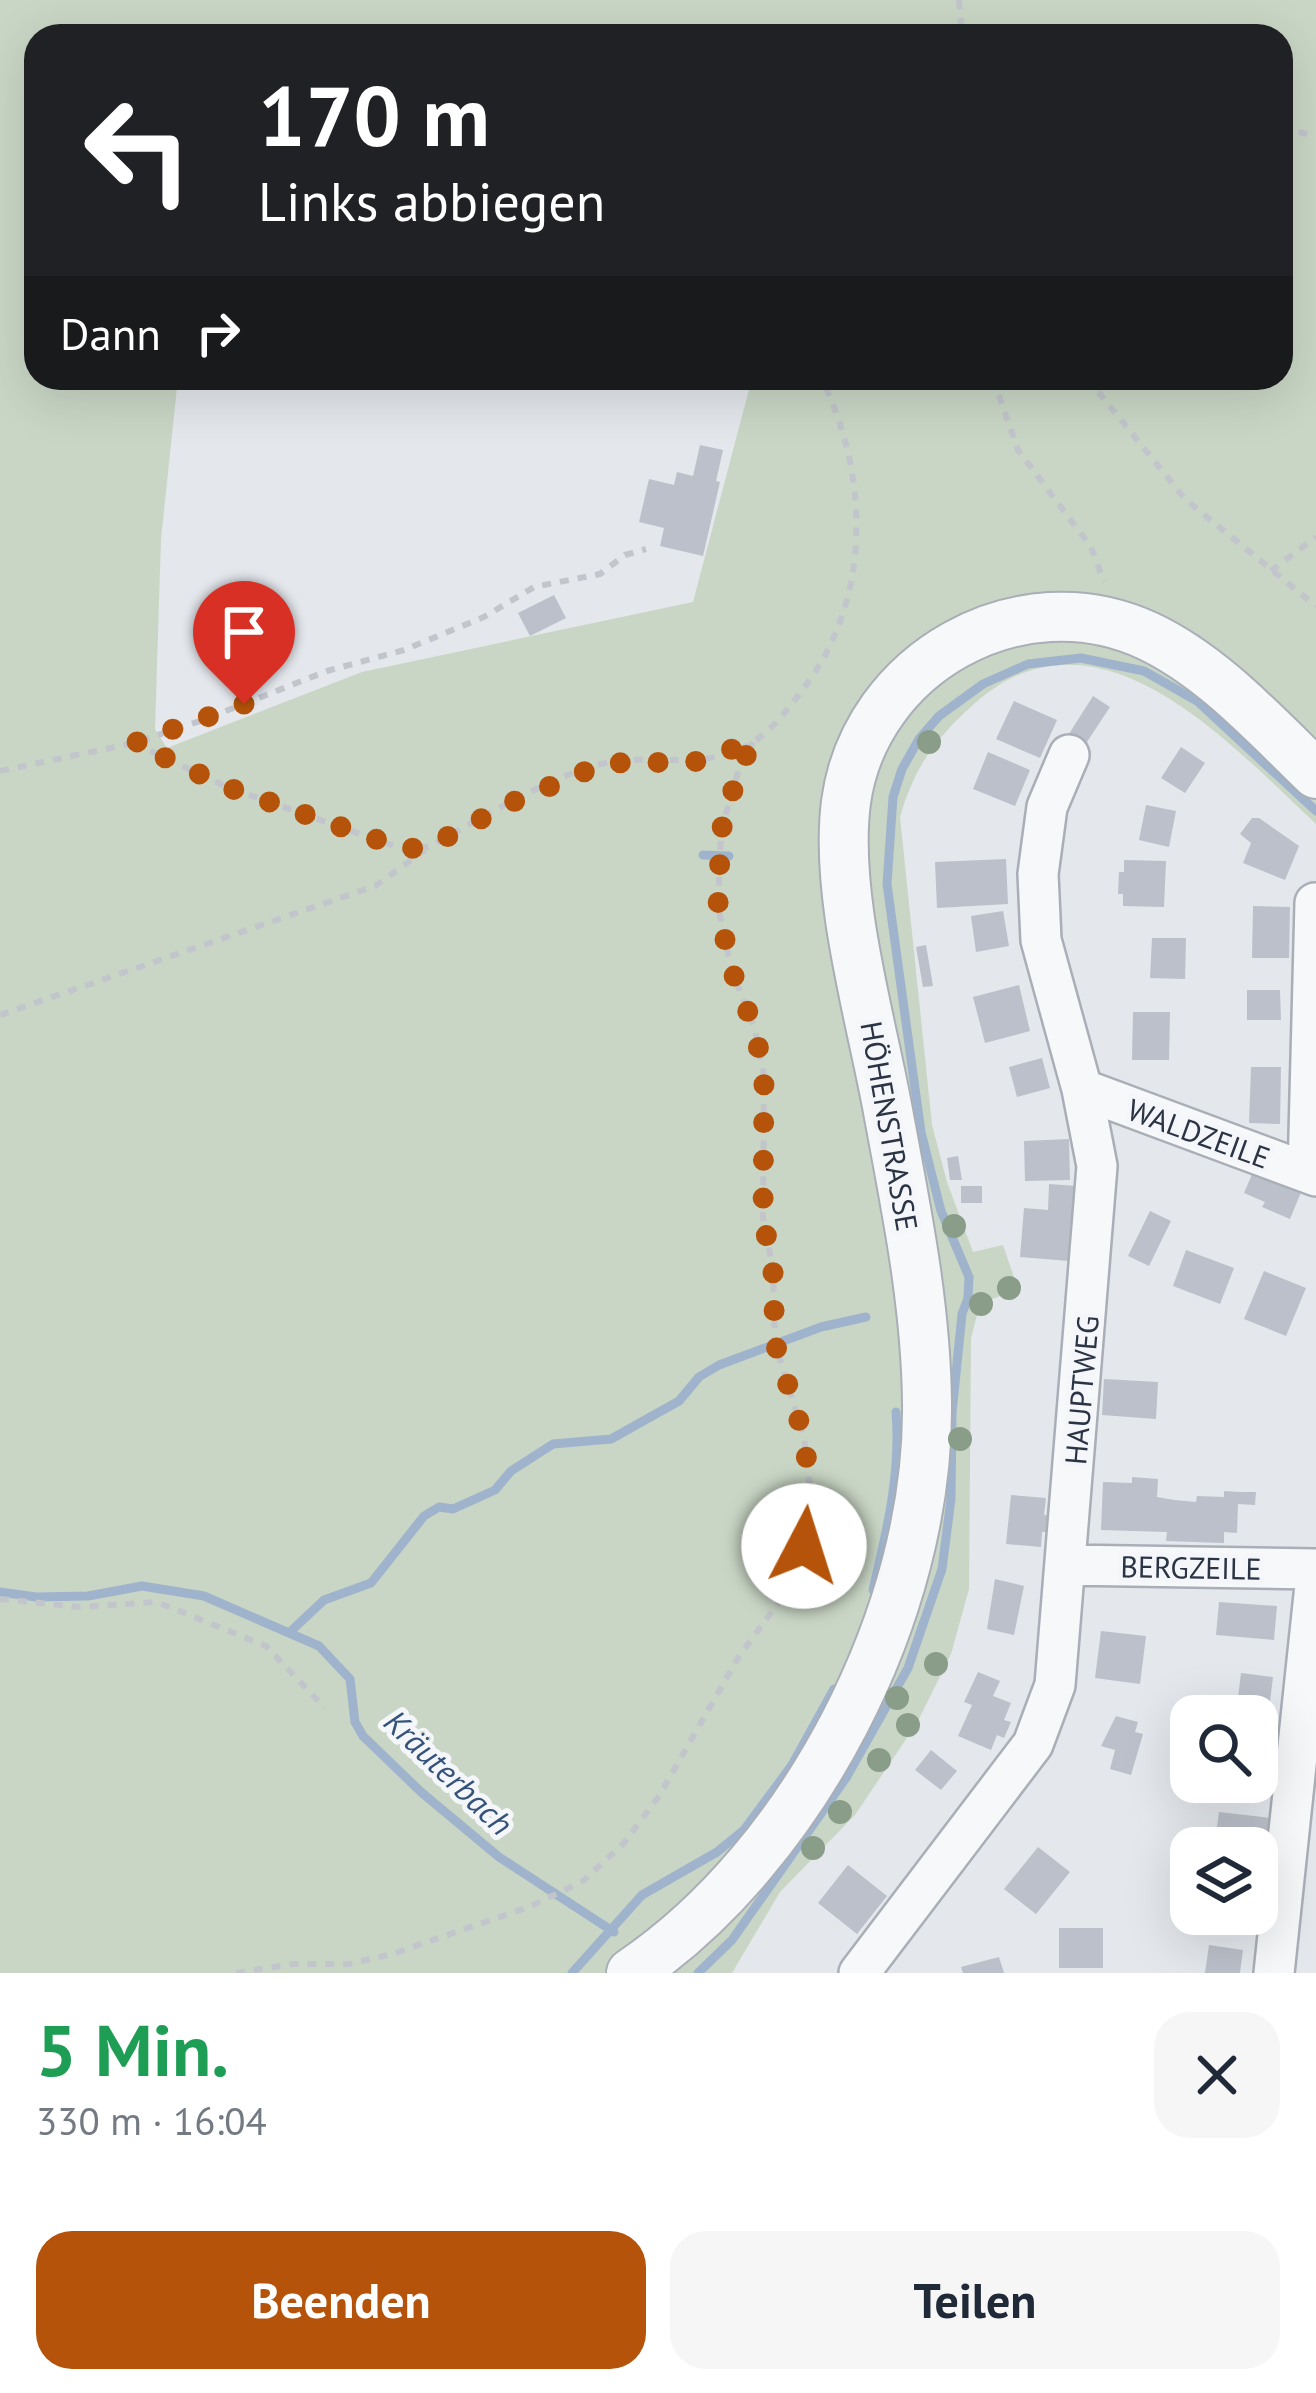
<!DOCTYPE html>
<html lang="de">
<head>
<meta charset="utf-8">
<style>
  body { margin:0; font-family:"PT Sans",sans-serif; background:#f6f6f7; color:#1f2937; height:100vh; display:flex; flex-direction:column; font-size:45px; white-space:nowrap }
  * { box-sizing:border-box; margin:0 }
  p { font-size:39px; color:#747a83 }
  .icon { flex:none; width:66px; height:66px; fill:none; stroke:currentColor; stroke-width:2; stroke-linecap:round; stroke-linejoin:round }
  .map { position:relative; height:1973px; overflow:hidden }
  .drawer { display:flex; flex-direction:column; background:#fff; flex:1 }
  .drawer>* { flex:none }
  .banner { position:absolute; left:24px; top:24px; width:1269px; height:366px; border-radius:36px; box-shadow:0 12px 48px #0002; background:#202124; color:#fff; overflow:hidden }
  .buttons { position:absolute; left:1170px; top:1695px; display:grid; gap:24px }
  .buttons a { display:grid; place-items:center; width:108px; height:108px; border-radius:24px; background:#fff; box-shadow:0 12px 48px #0002; font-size:60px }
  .pin { position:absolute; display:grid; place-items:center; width:102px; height:102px; color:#fff; margin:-123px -51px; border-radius:50% 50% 50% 0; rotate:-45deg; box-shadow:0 0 12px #0007 }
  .pin .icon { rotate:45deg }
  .me { position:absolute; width:132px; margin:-66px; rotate:5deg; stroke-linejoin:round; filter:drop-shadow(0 0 9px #0008) }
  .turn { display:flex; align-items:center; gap:42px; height:252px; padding:0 36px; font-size:54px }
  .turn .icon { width:156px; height:156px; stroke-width:2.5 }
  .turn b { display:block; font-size:84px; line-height:102px }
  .then { display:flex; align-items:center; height:114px; padding:0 36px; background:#0003; gap:24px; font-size:45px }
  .round { display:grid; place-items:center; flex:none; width:126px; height:126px; border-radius:36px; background:#f6f6f7 }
  .head { display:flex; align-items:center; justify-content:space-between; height:204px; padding:0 36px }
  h1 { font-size:72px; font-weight:600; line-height:90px; color:#1e9e55 }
  .action { display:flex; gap:24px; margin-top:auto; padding:24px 36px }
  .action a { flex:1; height:138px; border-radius:36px; background:#b45309; color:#fff; font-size:48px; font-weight:600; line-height:138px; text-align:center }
  .action a+a { background:#f6f6f7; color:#1f2937 }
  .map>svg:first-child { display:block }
</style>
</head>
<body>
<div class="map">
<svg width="1316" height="1973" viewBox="0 0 1316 1973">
  <rect width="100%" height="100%" fill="#e4e7ec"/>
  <path fill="#c9d6c5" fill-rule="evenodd" d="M0,0H1316V824C1230,744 1097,593 974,704C935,739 915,766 900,817L932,1125L947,1182L973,1252L1003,1245L1018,1289L980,1304L971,1338L969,1589L951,1654L917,1723L855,1815L780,1892L732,1973H0ZM36,36H1281V378H752L693,602L362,672L167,748L155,729L161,539L178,378H36Z"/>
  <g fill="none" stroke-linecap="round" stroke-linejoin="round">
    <path stroke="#9fb4cc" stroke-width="9" d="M703,855L729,856
      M873,1590C887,1530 901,1473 896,1412
      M0,1592L36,1597L88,1596L142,1586L204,1596L319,1646L350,1679L355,1722L363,1736L421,1792L499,1857L614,1932
      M290,1632L324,1600L371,1583L424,1516L439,1507L453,1509L495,1490L511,1471L553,1444L611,1439L679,1401L699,1377L719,1365L821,1327L866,1317
      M572,1973L642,1895L717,1852L744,1830L792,1765L834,1689
      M698,1973L732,1940L846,1778L908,1668L942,1569L951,1499L952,1413L962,1314L968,1298L969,1277L941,1211L921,1132L887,884L893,797L902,769L919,739L939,716L983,684L1028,664L1081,658L1144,671L1197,701L1316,811"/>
  </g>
  <path fill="#bbc0ca" d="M700,445L723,450L716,481L720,482L703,556L660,546L664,528L639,522L649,479L674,485L677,472L693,476Z
    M554,595L566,618L530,636L518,613Z
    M1093,696L1110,707L1083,748L1067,737Z
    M1014,701L1057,720L1040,758L996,739Z
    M1181,747L1205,763L1185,793L1161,778Z
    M988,752L1030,770L1015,806L973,789Z
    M1146,805L1176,811L1169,847L1139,840Z
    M1252,818H1259L1299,846L1285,880L1243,863L1251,843L1240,834Z
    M1006,859L1008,904L937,908L935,862Z
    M1124,860L1166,861L1164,907L1123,906V894H1118L1119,872H1124Z
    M1253,906L1290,907L1289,958H1252Z
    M1003,911L1009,946L976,952L971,916Z
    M1152,938H1186L1185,979L1150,978Z
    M926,945L933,986L923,987L916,947Z
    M1019,985L1030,1031L985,1043L973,997Z
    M1247,990H1280L1281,1020H1247Z
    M1133,1012H1170L1169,1060H1132Z
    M1042,1058L1050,1088L1017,1097L1009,1067Z
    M1251,1067H1281L1280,1124L1249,1123Z
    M1069,1139L1070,1180L1025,1181L1024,1141Z
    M958,1156L962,1180H950L947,1158Z
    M1256,1165L1304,1185L1290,1219L1262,1207L1265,1202L1244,1193Z
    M1049,1184L1078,1186L1069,1261L1020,1257L1024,1208L1048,1210Z
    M961,1186H982V1203H961Z
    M1150,1211L1171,1221L1149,1266L1128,1256Z
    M1186,1250L1234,1268L1220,1304L1173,1286Z
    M1264,1271L1306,1288L1286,1336L1244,1319Z
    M1104,1379L1158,1382L1156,1419L1102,1415Z
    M1132,1477L1158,1479L1157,1497L1174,1500L1196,1502L1197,1496L1224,1497V1491L1239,1492H1256L1255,1505L1238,1504L1237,1533L1224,1532V1543L1166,1541L1167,1532L1101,1530L1103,1482L1132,1483Z
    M1011,1495L1046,1498L1044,1515H1052L1050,1532H1042L1041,1547L1006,1544Z
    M995,1579L1024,1586L1014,1635L987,1629Z
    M1219,1602L1277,1606L1274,1640L1216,1635Z
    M1101,1631L1146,1636L1140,1684L1095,1678Z
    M978,1672L1000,1681L993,1696L1011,1703L1004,1720L1011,1722L1004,1738L997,1735L991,1750L958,1736L972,1705L964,1702Z
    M1241,1673L1273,1677L1268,1718L1236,1714Z
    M1116,1716L1138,1722L1135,1732L1143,1734L1131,1775L1110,1769L1115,1750L1101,1746Z
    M1257,1749L1266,1750L1262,1795L1209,1790V1782H1257Z
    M931,1750L957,1771L941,1790L915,1770Z
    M1219,1812L1271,1818L1267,1857L1257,1856V1848H1214Z
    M1038,1847L1070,1872L1036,1914L1004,1889Z
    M848,1865L887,1896L857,1934L818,1903Z
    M1059,1928H1103V1968H1059Z
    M1209,1945L1243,1950L1240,1973H1205Z
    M999,1957L1004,1973H963L961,1967Z"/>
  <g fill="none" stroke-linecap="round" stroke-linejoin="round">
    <g stroke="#a9aeb7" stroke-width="44">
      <path id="minor" d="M1082,1089L1316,1176
        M1308,1173L1315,903
        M1066,1565L1316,1569
        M859,1973L1033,1744L1055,1685L1097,1166L1082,1089L1041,940L1038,874L1047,807L1069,755
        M1274,1973L1316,1576"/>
    </g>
    <g stroke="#a9aeb7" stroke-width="52">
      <path id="tertiary" d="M631,1973C804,1856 930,1611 927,1403C926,1304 906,1208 888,1111C871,1018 834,895 846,802C865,663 1020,576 1148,636C1212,666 1265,725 1316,774"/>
    </g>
    <path stroke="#c2c5cb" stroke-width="6" stroke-dasharray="9 9" stroke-linecap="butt" d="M959,0L962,36
      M1281,128L1316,136
      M993,378L1018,450L1091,547L1104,582
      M1087,378L1185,499L1316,606
      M1271,571L1316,537
      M134,743L227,787L403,849L428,847C481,819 544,779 601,764C652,751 702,774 753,742C773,729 789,708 803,689C872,600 870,475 821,378
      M0,771L134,743L203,720L327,671L404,650L484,617L534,587L600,574L625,555L646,549
      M0,1015L375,886L425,850
      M0,1599L80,1607L157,1602L266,1646L325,1708
      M236,1973L293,1964H349L392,1954L529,1907L583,1881L624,1843L659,1796L738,1658L778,1603L804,1547L811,1497L804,1437L775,1343L773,1270L763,1218L764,1076L755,1030L731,968L718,906L721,831L739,769L753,742"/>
    <use href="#minor" stroke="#f7f8fa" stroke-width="39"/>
    <use href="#tertiary" stroke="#f7f8fa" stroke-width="48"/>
  </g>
  <g fill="#899d89">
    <circle cx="929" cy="742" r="12"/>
    <circle cx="954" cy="1226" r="12"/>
    <circle cx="1009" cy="1288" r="12"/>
    <circle cx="981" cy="1304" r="12"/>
    <circle cx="960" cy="1439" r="12"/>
    <circle cx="936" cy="1664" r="12"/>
    <circle cx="897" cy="1698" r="12"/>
    <circle cx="908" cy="1725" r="12"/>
    <circle cx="879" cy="1760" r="12"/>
    <circle cx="840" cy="1812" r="12"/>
    <circle cx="813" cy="1848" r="12"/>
  </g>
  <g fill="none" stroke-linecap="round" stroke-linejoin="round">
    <path stroke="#b45309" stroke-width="21" stroke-dasharray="0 37.8" d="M244,704L134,743L227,787L404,849L428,847L513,802L605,763L694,762L753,742L739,770L721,831L718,906L731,968L755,1030L764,1076L763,1218L773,1270L775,1343L804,1437L811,1497L804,1546"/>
  </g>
  <g text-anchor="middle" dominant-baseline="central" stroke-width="10" stroke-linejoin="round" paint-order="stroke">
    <g font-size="30" fill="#2b3445" stroke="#f4f6f9">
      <text transform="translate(890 1126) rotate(80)">HÖHENSTRASSE</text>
      <text transform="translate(1199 1133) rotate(20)">WALDZEILE</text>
      <text transform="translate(1081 1390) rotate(-85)">HAUPTWEG</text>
      <text transform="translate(1191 1567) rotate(1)">BERGZEILE</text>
    </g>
    <g font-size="33" font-style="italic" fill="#34527a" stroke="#f4f6f9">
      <text transform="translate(449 1772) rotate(44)">Kräuterbach</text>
    </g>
  </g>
</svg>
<div class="buttons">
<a><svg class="icon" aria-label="search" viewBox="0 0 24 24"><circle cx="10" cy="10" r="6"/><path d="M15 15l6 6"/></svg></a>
<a><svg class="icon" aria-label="layers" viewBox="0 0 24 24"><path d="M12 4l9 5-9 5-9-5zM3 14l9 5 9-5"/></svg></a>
</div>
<div class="pin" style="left:244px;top:704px;background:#d93025"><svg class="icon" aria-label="arrive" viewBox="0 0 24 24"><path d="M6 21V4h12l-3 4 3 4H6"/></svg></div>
<svg class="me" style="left:804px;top:1546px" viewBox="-20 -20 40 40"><circle r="19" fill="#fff"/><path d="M0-13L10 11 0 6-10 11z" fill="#b45309"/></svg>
<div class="banner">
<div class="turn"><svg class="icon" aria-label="left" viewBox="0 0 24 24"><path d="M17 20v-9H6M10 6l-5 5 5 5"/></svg><div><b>170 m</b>Links abbiegen</div></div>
<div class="then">Dann<svg class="icon" aria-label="right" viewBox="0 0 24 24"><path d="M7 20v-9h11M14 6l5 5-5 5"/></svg></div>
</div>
</div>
<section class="drawer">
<div class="head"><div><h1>5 Min.</h1><p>330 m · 16:04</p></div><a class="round"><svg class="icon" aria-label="close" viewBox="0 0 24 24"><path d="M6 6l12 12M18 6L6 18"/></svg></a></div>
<div class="action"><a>Beenden</a><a>Teilen</a></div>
</section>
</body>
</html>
